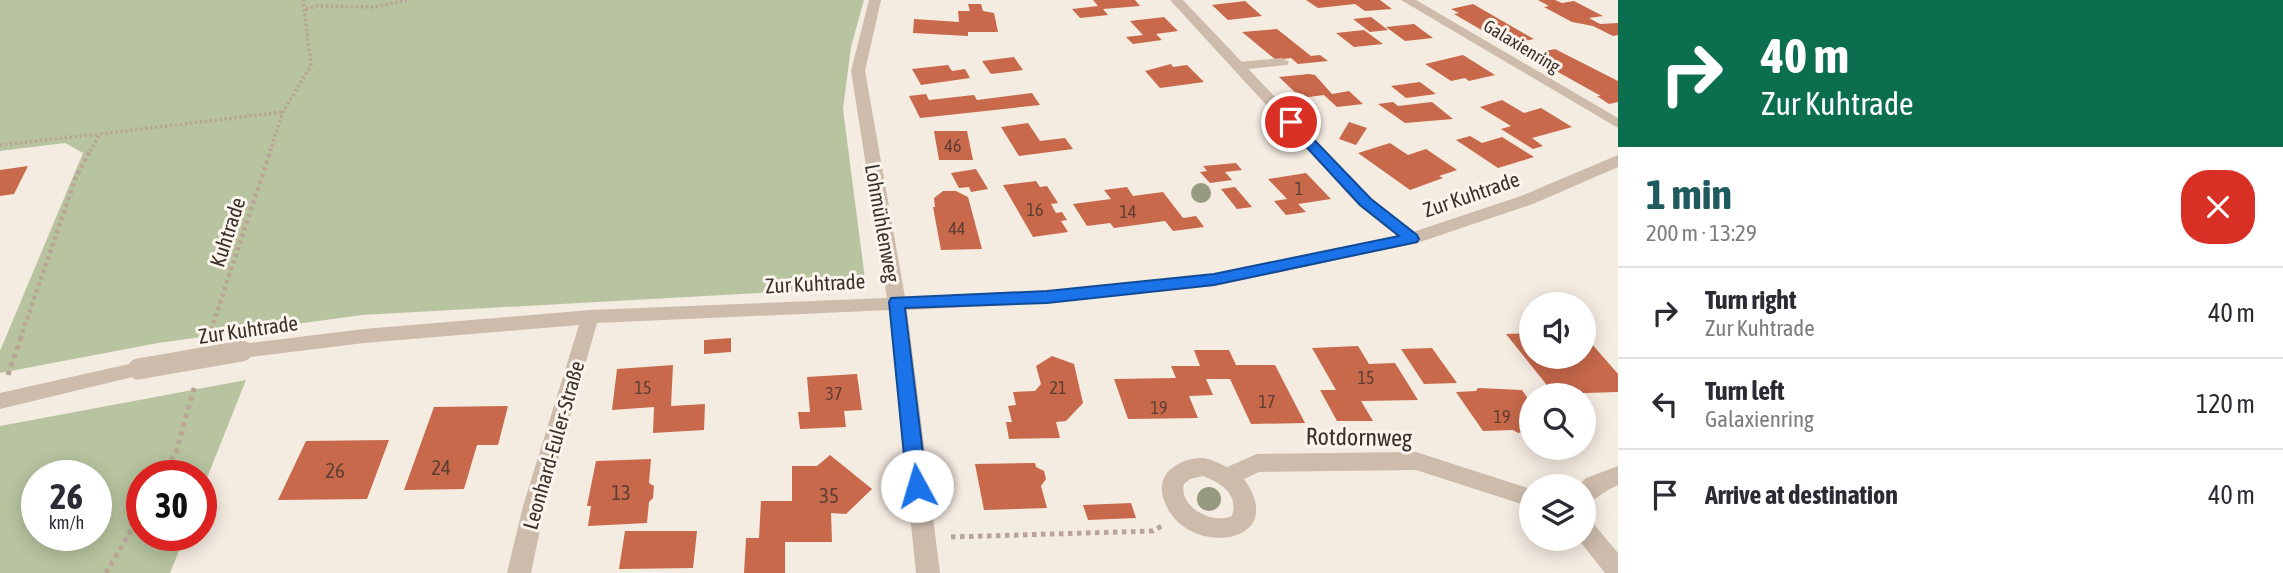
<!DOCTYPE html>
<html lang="en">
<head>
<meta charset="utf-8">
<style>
  body { margin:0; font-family:"Asap Condensed",sans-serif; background:#f7f7f7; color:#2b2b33; height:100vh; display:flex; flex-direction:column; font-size:26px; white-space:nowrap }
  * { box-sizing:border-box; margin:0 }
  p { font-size:23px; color:#7c7c81 }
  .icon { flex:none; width:38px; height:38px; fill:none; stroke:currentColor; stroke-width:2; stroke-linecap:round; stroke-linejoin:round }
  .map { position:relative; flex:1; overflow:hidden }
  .panel { display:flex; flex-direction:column; background:#fff; width:665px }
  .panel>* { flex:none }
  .banner { background:#0b6e4f; color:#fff; overflow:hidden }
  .tools { position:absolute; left:1519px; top:292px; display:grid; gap:14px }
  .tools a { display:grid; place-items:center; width:77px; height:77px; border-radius:50%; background:#fff; box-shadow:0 4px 18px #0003; font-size:35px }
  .speed { position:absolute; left:21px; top:460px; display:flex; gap:14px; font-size:35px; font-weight:700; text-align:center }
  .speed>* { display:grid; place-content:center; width:91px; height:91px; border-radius:50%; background:#fff; box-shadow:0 4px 18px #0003; line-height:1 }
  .speed small { font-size:18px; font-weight:400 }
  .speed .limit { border:10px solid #d22; background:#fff; color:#111 }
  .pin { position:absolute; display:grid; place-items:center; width:60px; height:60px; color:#fff; margin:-30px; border:4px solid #fff; border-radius:50%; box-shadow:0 2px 7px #0007 }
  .me { position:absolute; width:77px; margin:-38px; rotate:354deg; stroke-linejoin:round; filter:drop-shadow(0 0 5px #0008) }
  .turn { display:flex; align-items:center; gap:24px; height:147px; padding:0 28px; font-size:32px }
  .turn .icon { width:91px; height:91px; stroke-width:2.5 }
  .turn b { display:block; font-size:49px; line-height:60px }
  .round { display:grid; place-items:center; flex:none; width:74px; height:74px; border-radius:28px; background:#f7f7f7 }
  .summary { display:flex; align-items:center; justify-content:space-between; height:119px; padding:0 28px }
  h1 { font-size:42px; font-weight:700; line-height:52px; color:#1f5a5e }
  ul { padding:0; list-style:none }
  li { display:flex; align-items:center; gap:21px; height:91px; padding:0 28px; border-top:2px solid #e1e1e2 }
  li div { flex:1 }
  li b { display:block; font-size:26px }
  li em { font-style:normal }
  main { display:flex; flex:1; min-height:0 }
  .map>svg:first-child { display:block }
</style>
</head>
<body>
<main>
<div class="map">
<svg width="1618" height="573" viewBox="0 0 1618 573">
  <rect width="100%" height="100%" fill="#f4ebe1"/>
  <path fill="#b8c4a0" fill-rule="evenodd" d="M0,0H864L851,47L843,109L866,287L362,315L158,343L0,373V351L83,153L65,143L0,151Z
    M246,380L201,493V476H142V536H185L170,573H0V426ZM96,476V536H37V476Z"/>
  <path fill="#c8694b" d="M1093,0H1135L1140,6L1103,9L1108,15L1080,18L1072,9L1098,6Z
    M1306,0H1380L1392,9L1365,11L1355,4L1318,8Z
    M1538,0H1555L1562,3L1574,1L1603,16L1589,18L1600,24L1618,23V35L1613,36L1593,26L1572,22L1544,7L1549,6Z
    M1245,1L1262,16L1228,20L1212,5Z
    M968,4H981L983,11L994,13L998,32H968V36L913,33L914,19L959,22L958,11H970Z
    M1473,4L1525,34L1534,39L1510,44L1497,39L1454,14L1459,13L1451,9Z
    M1164,17L1178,31L1156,34L1162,40L1133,44L1126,37L1143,35L1130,21Z
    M1371,17L1388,30L1370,32L1353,19Z
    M1414,24L1433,38L1405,41L1386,27Z
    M1277,29L1311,56L1320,55L1328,61L1298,64L1291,58L1276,60L1242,32Z
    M1364,30L1383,44L1354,47L1336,33Z
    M1555,49L1618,81V102L1609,104L1597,96H1601L1547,66L1552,65L1532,54Z
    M1463,55L1495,75L1469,81L1465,78L1451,81L1425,64Z
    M1014,57L1023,70L991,74L982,61Z
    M1171,64L1173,67L1187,65L1204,82L1160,88L1145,71Z
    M948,65L952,71L965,69L970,78L921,85L912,69Z
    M1309,74L1315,75L1332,94L1349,91L1363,104L1337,107L1324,95L1301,98L1279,77Z
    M1420,82L1436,94L1406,98L1391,86Z
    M1032,93L1040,105L920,118L909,96L926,94L929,100L974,95L977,100Z
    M1502,100L1524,113L1541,108L1572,127L1532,138L1543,146L1533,149L1501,129L1511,126L1480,107Z
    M1393,102L1398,106L1432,102L1453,119L1405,123L1378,104Z
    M1349,122L1367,128L1356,145L1339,139Z
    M1028,123L1040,141L1065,138L1073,149L1019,156L1001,127Z
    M934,131H967L973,160H939Z
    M1470,136L1482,143L1502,137L1534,157L1498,168L1456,140Z
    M1390,143L1408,155L1426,149L1457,170L1439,176L1443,178L1410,190L1358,153Z
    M1236,163L1242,170L1225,172L1232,180L1210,183L1200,172L1207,171L1203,166Z
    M28,166L14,194L0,196V170Z
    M976,169L988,189L971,192L969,187L959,188L951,173Z
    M1306,173L1331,199L1298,204L1306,212L1286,215L1274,201L1287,199L1268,179Z
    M1036,181L1040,187L1047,186L1058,203L1051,204L1056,213L1062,212L1067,220L1061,221L1068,232L1033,237L1003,185Z
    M1127,187L1133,196L1163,192L1183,218L1196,216L1204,227L1173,231L1165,221L1114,228L1110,223L1087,226L1073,204L1111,199L1104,190Z
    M1235,187L1252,207L1237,209L1221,189Z
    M943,191H956L968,197L982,249L941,250L933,207H935L934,198Z
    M1531,333V357H1584V343H1591L1618,374V392L1554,394L1506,334Z
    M731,338V352L704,354V340Z
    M1358,346L1369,364L1395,363L1418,400L1361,401L1373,421H1337L1320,390H1336L1312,348Z
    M1432,348L1457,383L1424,384L1401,349Z
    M1194,350H1229L1236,365H1275L1305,423L1251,424L1230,379H1206L1213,395L1189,396L1198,418L1128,419L1114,379L1176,378L1171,366H1200Z
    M1052,356L1074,364L1083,403L1066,421L1056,422L1060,438L1009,439L1006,422H1012L1008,406L1016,405L1013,392L1035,391L1041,384L1036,366Z
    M673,365L671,406L705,404L704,430L653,433L654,407L612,410L617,369Z
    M857,374L862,410L844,411L846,427L800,429L798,412H810L807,377Z
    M1478,388L1522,390L1531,403V430L1518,433L1513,430L1483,431L1456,392L1476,391Z
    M508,406L498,445H477L464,489L404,490L434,407Z
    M389,440L367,499L278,500L306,441Z
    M830,455L872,489L846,514L831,513L832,542H785V573H744L746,538H759L761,501H792V466H817Z
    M651,459L649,483L654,486L653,498L649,502L647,523L588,526L591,506H587L596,461Z
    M1035,463L1036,467L1044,471L1046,479L1041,486L1047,508L984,510L975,464Z
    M1131,503L1136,518L1088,520L1083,505Z
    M625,531H697L693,568L619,569Z"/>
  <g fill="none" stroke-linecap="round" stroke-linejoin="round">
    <path stroke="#b9a596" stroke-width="3.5" stroke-dasharray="2.5 2.5" stroke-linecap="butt" d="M306,9L317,6L374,7L407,0
      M0,145L99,134
      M90,151L100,134L283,112
      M270,151L283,112L311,65L303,0"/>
    <path stroke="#b9a596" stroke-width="4.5" stroke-dasharray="3.5 3.5" stroke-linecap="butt" d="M211,330L271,149
      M20,339L76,177L91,149"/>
    <path stroke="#b9a596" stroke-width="5" stroke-dasharray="4.5 4.5" stroke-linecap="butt" d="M8,375L21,337
      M162,476L176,452L195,385
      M951,537L1153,531L1162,526
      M106,573L142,512"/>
    <path fill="#cdbbac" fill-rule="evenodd" d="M1282,58L1289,62L1287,65L1238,70L1231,66L1238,62Z"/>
    <path fill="#cdbbac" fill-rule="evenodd" d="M869,0H881L865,71L905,297L1047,291L1214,274L1397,236L1359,206L1170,0H1183L1371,198L1413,232L1521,196L1618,155V167L1533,204L1417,243L1214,286L1047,303L907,310L940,573H916L889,310L597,323L545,506L531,573H507L523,506L579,325L364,343L242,358L235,356L233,351L235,346L242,344L364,329L590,310L887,298L851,71Z
      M1401,0H1416L1618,118V128Z
      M138,362L145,364L148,369L145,374L0,409V393Z
      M1416,452L1531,489V507L1416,470L1259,472L1244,479C1293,547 1180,560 1163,497C1156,473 1180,458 1202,458C1210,458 1220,464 1227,467L1257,454ZM1203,476C1221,483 1239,494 1232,516C1213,525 1178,507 1184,484L1190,479Z
      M1618,466V485C1605,490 1595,501 1584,504V486H1578L1586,478Z
      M1584,519L1592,522L1618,553V573H1605L1578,539H1584Z"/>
    <path stroke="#cdbbac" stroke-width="21" d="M138,369L242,351"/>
  </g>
  <g fill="#969b7f">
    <circle cx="1201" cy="193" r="10"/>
    <circle cx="1209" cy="499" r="12"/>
  </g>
  <path fill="#1a73e8" stroke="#114b97" stroke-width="2" d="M1291,118L1295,120L1371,199L1417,235L1419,239L1417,242L1214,285L1047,303L905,308L927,486L924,492L917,494L910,492L907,486L889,302L891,298L1047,291L1214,274L1399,236L1360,205L1286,125L1284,122Z"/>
  <g text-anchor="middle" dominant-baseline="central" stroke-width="6" stroke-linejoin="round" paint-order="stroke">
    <g font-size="18" fill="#3b302b" stroke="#fbf5ee">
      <text transform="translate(1522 46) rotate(31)">Galaxienring</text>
    </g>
    <g font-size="18" fill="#5e3e33">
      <text x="953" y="145">46</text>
      <text x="1299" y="188">1</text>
      <text x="1035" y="209">16</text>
      <text x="1128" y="211">14</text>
      <text x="957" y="228">44</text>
      <text x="1366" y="377">15</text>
      <text x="643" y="387">15</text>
      <text x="1058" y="387">21</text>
      <text x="834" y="393">37</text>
      <text x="1267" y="401">17</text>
      <text x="1159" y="407">19</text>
      <text x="1502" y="416">19</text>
    </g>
    <g font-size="21" fill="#3b302b" stroke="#fbf5ee">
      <text transform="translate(1471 194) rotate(-19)">Zur Kuhtrade</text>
      <text transform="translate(883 223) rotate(80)">Lohmühlenweg</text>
      <text transform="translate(227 232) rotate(-72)">Kuhtrade</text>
      <text transform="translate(815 283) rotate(-3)">Zur Kuhtrade</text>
      <text transform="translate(248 329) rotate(-8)">Zur Kuhtrade</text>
      <text transform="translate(553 445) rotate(-74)">Leonhard-Euler-Straße</text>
    </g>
    <g font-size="21" fill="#5e3e33">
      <text x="441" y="467">24</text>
      <text x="335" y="470">26</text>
      <text x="621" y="492">13</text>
      <text x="829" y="495">35</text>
    </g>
    <g font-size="24" fill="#3b302b" stroke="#fbf5ee">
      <text transform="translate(1359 437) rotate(1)">Rotdornweg</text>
    </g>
  </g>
</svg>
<div class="tools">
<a><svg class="icon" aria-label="sound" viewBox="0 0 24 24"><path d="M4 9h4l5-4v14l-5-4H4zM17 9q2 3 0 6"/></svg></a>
<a><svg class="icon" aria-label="search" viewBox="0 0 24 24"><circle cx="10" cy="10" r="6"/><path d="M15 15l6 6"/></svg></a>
<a><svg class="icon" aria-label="layers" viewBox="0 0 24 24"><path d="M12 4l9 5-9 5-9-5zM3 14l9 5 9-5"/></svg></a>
</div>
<div class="speed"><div>26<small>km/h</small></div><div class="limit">30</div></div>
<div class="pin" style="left:1291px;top:122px;background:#d93025"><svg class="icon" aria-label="arrive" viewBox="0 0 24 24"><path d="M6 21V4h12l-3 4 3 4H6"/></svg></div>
<svg class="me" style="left:917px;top:486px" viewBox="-20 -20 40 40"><circle r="19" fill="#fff"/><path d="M0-13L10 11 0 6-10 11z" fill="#1a73e8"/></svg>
</div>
<section class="panel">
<div class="banner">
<div class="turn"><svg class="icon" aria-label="right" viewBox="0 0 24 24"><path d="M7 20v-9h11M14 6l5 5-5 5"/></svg><div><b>40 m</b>Zur Kuhtrade</div></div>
</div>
<div class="summary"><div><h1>1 min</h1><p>200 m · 13:29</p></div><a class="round" style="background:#d93025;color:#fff"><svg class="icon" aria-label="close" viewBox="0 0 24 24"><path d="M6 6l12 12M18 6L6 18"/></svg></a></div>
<ul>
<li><svg class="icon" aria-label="right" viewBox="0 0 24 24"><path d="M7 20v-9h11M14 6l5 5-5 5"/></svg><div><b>Turn right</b><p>Zur Kuhtrade</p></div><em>40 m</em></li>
<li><svg class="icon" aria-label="left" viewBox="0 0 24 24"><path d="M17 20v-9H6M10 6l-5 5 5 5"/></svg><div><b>Turn left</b><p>Galaxienring</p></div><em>120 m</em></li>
<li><svg class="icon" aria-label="arrive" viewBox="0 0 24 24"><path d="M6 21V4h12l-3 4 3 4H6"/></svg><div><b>Arrive at destination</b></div><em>40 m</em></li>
</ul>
</section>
</main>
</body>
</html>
